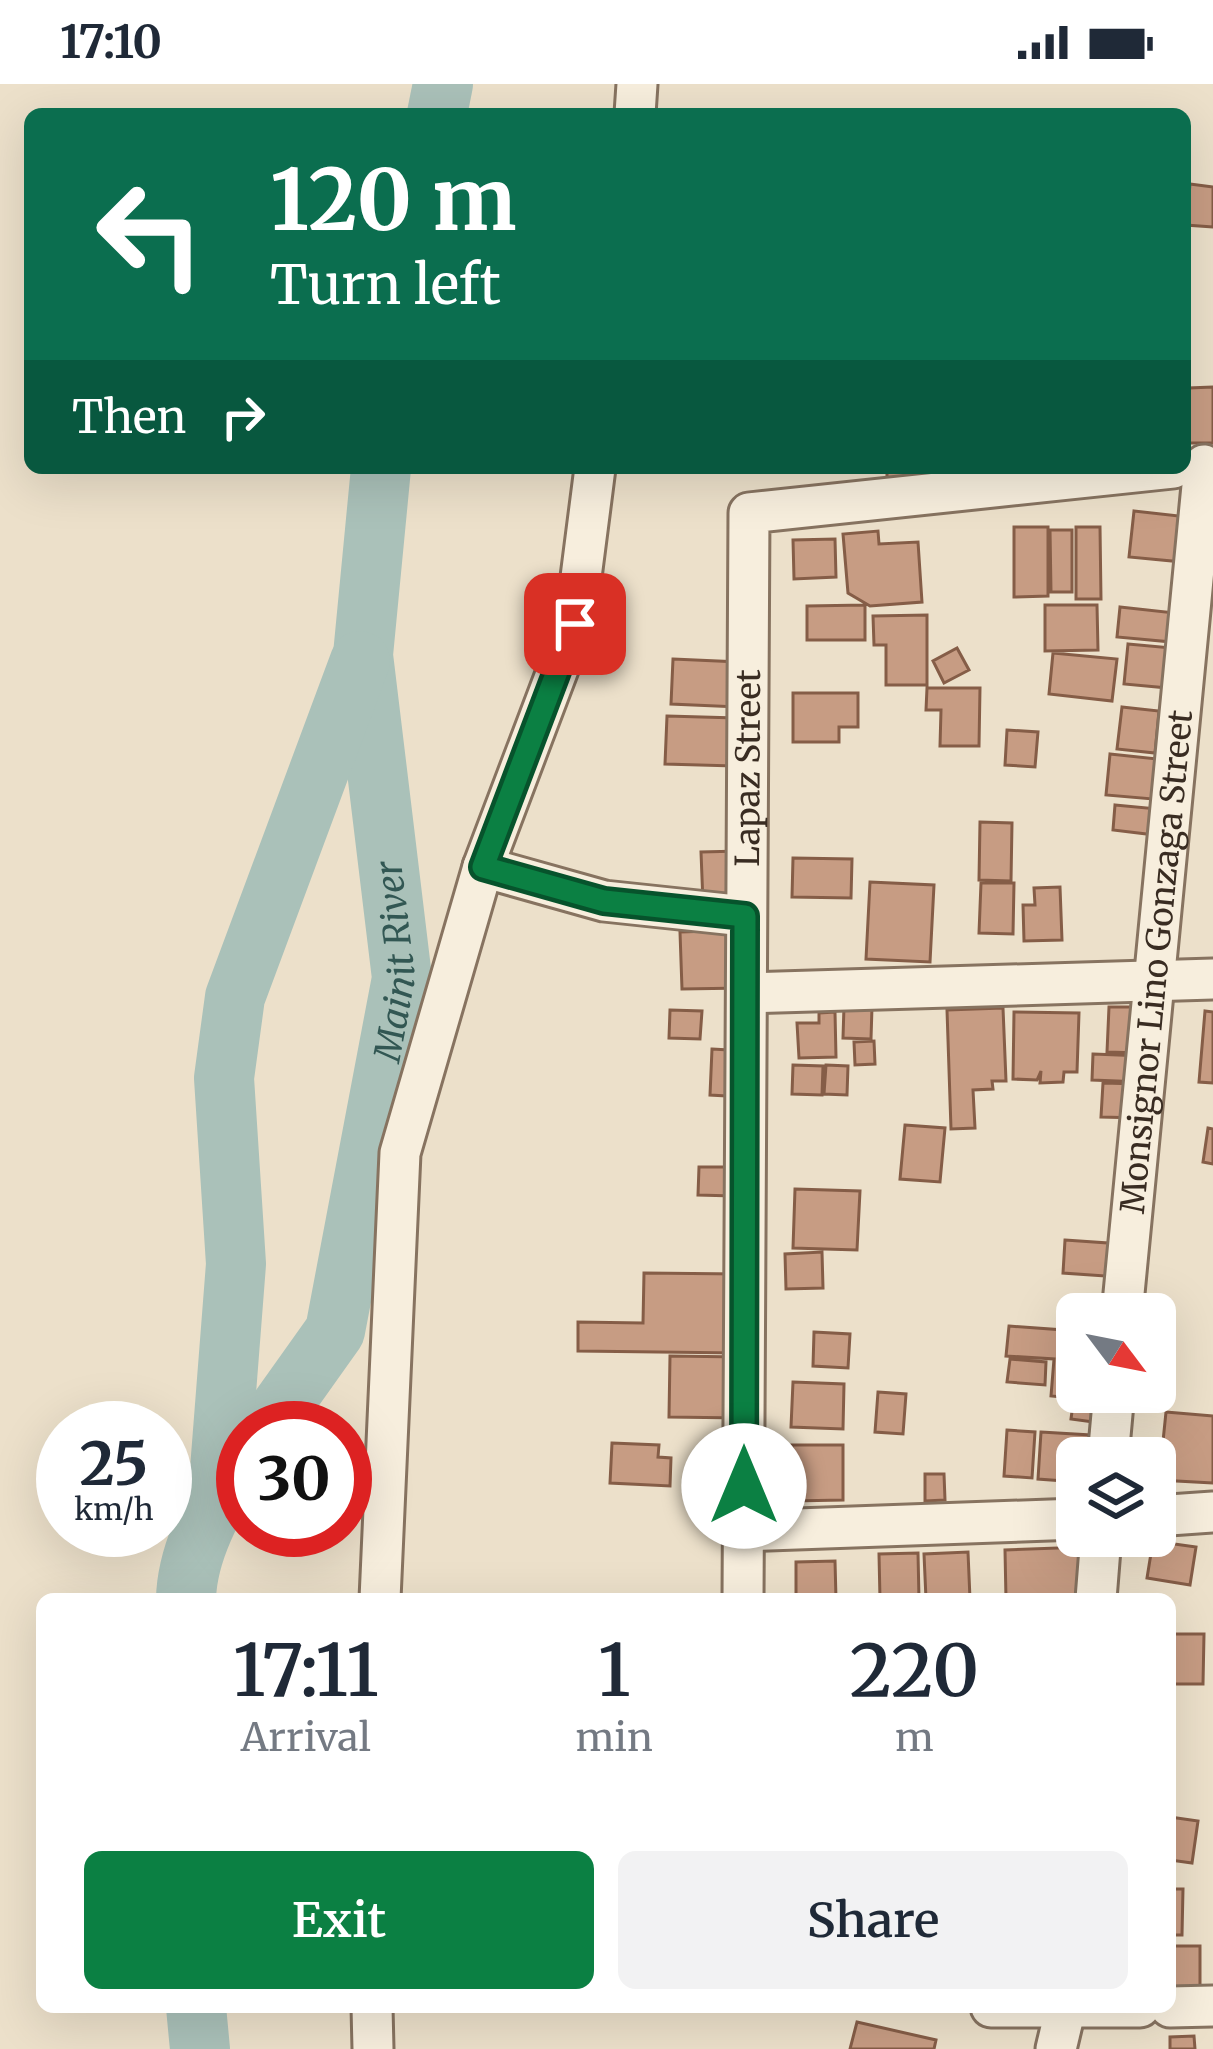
<!DOCTYPE html>
<html lang="en">
<head>
<meta charset="utf-8">
<style>
  body { margin:0; font-family:Merriweather,serif; background:#f2f2f3; color:#1f2937; height:100vh; display:flex; flex-direction:column; font-size:45px; white-space:nowrap }
  * { box-sizing:border-box; margin:0 }
  p { font-size:39px; color:#747a83 }
  .icon { flex:none; width:66px; height:66px; fill:none; stroke:currentColor; stroke-width:2; stroke-linecap:round; stroke-linejoin:round }
  .map { position:relative; flex:1; overflow:hidden }
  .side { position:absolute; left:36px; top:1509px; width:1140px; height:420px; display:flex; flex-direction:column; background:#fff; border-radius:18px; box-shadow:0 12px 48px #0002 }
  .side>* { flex:none }
  .guide { position:absolute; left:24px; top:24px; width:1167px; height:366px; border-radius:18px; box-shadow:0 12px 48px #0002; background:#0b6e4f; color:#fff; overflow:hidden }
  .needle { width:78px; rotate:122deg }
  .controls { position:absolute; left:1056px; top:1209px; display:grid; gap:24px }
  .controls a { display:grid; place-items:center; width:120px; height:120px; border-radius:18px; background:#fff; box-shadow:0 12px 48px #0002; font-size:60px }
  .speed { position:absolute; left:36px; top:1317px; display:flex; gap:24px; font-size:60px; font-weight:700; text-align:center }
  .speed>* { display:grid; place-content:center; width:156px; height:156px; border-radius:50%; background:#fff; box-shadow:0 12px 48px #0002; line-height:1 }
  .speed small { font-size:30px; font-weight:400 }
  .speed .limit { border:18px solid #d22; background:#fff; color:#111 }
  .pin { position:absolute; display:grid; place-items:center; width:102px; height:102px; color:#fff; margin:-51px; border-radius:24px; box-shadow:0 6px 18px #0006 }
  .me { position:absolute; width:132px; margin:-66px; rotate:0deg; stroke-linejoin:round; filter:drop-shadow(0 0 9px #0008) }
  .turn { display:flex; align-items:center; gap:42px; height:252px; padding:0 48px; font-size:54px }
  .turn .icon { width:156px; height:156px; stroke-width:2.5 }
  .turn b { display:block; font-size:84px; line-height:102px }
  .then { display:flex; align-items:center; height:114px; padding:0 48px; background:#0003; gap:24px; font-size:45px }
  .eta { display:flex; justify-content:space-evenly; align-items:center; height:204px; text-align:center }
  .eta b { font-size:72px; font-weight:600; line-height:84px }
  .cta { display:flex; gap:24px; margin-top:auto; padding:24px 48px }
  .cta a { flex:1; height:138px; border-radius:18px; background:#0b8043; color:#fff; font-size:48px; font-weight:600; line-height:138px; text-align:center }
  .cta a+a { background:#f2f2f3; color:#1f2937 }
  .status { display:flex; justify-content:space-between; align-items:center; height:84px; padding:0 60px; background:#fff; direction:ltr }
  .status svg { height:33px; fill:currentColor }
  .map>svg:first-child { display:block }
</style>
</head>
<body>
<div class="status"><b>17:10</b><svg viewBox="0 0 49 12"><path d="M0 12V9h3v3zM5 12V6h3v6zM10 12V3h3v9zM15 12V0h3v12zM26 1h20v11H26zM47 4h2v5h-2z"/></svg></div>
<div class="map">
<svg width="1213" height="1965" viewBox="0 0 1213 1965">
  <rect width="100%" height="100%" fill="#ece0ca"/>
  <g fill="none" stroke-linecap="round" stroke-linejoin="round">
    <g stroke="#aac1b9" stroke-width="60">
      <path d="M437,30L443,0"/>
      <path id="s1" d="M266,1344L335,1247L402,894L363,571L381,384"/>
      <path d="M218,1411L236,1180L224,994L235,913L360,577"/>
      <path d="M186,1515C187,1469 213,1419 240,1381"/>
      <path d="M196,1923L200,1965"/>
    </g>
  </g>
  <path fill="#c79c83" stroke="#855d47" stroke-width="3" d="M1190,100L1213,103V143L1186,141Z
    M1213,303V359H1189V304Z
    M887,384H922V399H887Z
    M1134,427L1188,433L1183,478L1129,473Z
    M1014,443H1048V512L1014,513Z
    M1076,443H1100L1101,515H1076Z
    M1050,446H1072V508H1051Z
    M878,447L879,460L918,458L922,518L870,522L848,509L843,450Z
    M835,455L836,493L794,495L793,456Z
    M865,521V556H807V522Z
    M1045,521H1097L1098,566L1045,567Z
    M1120,523L1175,529L1172,558L1117,553Z
    M927,531V601H886V561H874L873,532Z
    M1128,560L1183,565L1179,605L1124,600Z
    M957,564L969,586L944,599L933,577Z
    M1053,569L1117,575L1112,617L1049,610Z
    M673,575L739,578L738,623L671,620Z
    M927,604H980L979,662H940L941,626H926Z
    M793,609H858V643H839V658H793Z
    M1122,623L1159,627L1155,669L1117,665Z
    M667,632L736,634L734,682L665,680Z
    M1007,646L1038,648L1035,683L1005,681Z
    M1110,670L1167,676L1164,716L1106,711Z
    M1115,721L1158,725L1155,751L1113,746Z
    M980,738L1012,739L1011,797L979,796Z
    M740,767L741,818L703,819L701,768Z
    M793,774L852,775L851,814L792,813Z
    M870,798L934,801L930,878L866,875Z
    M981,799H1014L1013,850L979,849Z
    M1060,803L1062,856L1024,857L1023,821H1035L1034,804Z
    M741,846L743,904L682,905L680,848Z
    M844,922L872,923L871,955L843,954Z
    M1109,923H1141L1140,969L1107,968Z
    M1003,924L1006,997H992L993,1005L973,1006L975,1044L951,1045L947,926Z
    M670,926L702,927L700,955L669,954Z
    M1205,927L1213,928V999L1199,998Z
    M835,928L836,973L799,974L797,939H819V929Z
    M1014,928L1079,929L1077,988H1064L1063,998L1040,999L1041,987L1037,996L1013,995Z
    M874,957L875,980L855,981L854,958Z
    M712,965L746,967L744,1013L710,1011Z
    M1093,970L1143,972L1142,998L1092,996Z
    M793,981L823,982L822,1011L792,1010Z
    M826,981L848,982L847,1011L824,1010Z
    M1103,999L1140,1000V1034L1101,1033Z
    M905,1041L945,1044L940,1098L900,1095Z
    M1208,1044L1213,1045V1080L1203,1078Z
    M699,1083H733V1112L698,1111Z
    M795,1105L860,1107L857,1166L793,1164Z
    M1065,1156L1122,1160L1119,1193L1063,1189Z
    M822,1168L823,1204L786,1205L785,1170Z
    M644,1189L739,1190L738,1269L578,1267V1238L643,1239Z
    M1009,1242L1077,1247L1073,1314L1051,1312L1054,1275L1006,1272Z
    M814,1248L850,1250L848,1284L813,1282Z
    M670,1272L742,1273L741,1334L669,1333Z
    M1010,1275L1046,1278L1045,1301L1007,1298Z
    M793,1298L844,1300L843,1345L791,1343Z
    M1075,1305L1101,1308L1108,1340L1071,1335Z
    M878,1308L906,1310L903,1350L875,1348Z
    M1166,1328L1213,1332V1399L1159,1396Z
    M1007,1346L1035,1348L1032,1394L1004,1392Z
    M1041,1348L1107,1352L1106,1374H1077V1398L1038,1395Z
    M612,1359L659,1361L658,1373L671,1374L670,1402L610,1399Z
    M792,1361H843V1416L792,1417Z
    M925,1390H944L945,1416L925,1417Z
    M1153,1457L1196,1463L1190,1501L1147,1494Z
    M1085,1463L1086,1515H1006L1005,1466Z
    M968,1468L970,1515H926L924,1470Z
    M918,1469L919,1515H880L879,1470Z
    M835,1477L836,1515H796V1478Z
    M1170,1550H1204L1203,1600H1170Z
    M1170,1733L1198,1737L1192,1779L1170,1776Z
    M1170,1805H1183L1182,1851H1170Z
    M1170,1862H1200V1907H1170Z
    M857,1938L936,1956L934,1965H850Z
    M1194,1952L1195,1965H1170V1953Z"/>
  <g fill="none" stroke-linecap="round" stroke-linejoin="round">
    <g stroke="#877360" stroke-width="45">
      <g id="minor">
        <path d="M635,30L637,0"/>
        <path d="M483,783L604,817L745,832"/>
        <path d="M748,909L1213,895"/>
        <path id="s2" d="M1122,1230L1204,381"/>
        <path d="M1108,1374L1114,1308"/>
        <path d="M1155,1432L1213,1428"/>
        <path d="M743,1447L1077,1435"/>
        <path d="M380,1515L400,1069L483,783L575,540L595,384"/>
        <path id="s3" d="M743,1515L749,429L1173,384"/>
        <path d="M1096,1515L1101,1452"/>
        <path d="M372,1923L373,1965"/>
        <path d="M991,1923H1140"/>
        <path d="M1170,1923L1213,1922"/>
        <path d="M1056,1965L1066,1923"/>
      </g>
    </g>
    <use href="#minor" stroke="#f7eedd" stroke-width="39"/>
  </g>
  <g fill="none" stroke-linecap="round" stroke-linejoin="round">
    <g stroke="#07532c" stroke-width="30">
      <path id="route" d="M575,540L483,783L604,817L745,832L744,1402"/>
    </g>
    <use href="#route" stroke="#0b8043" stroke-width="21"/>
  </g>
  <g text-anchor="middle" dominant-baseline="central" stroke-width="10" stroke-linejoin="round" paint-order="stroke">
    <g font-size="33" fill="#392c22" stroke="#f4ebd9">
      <text stroke="none"><textPath href="#s3" startOffset="831">Lapaz Street</textPath></text>
      <text stroke="none"><textPath href="#s2" startOffset="354">Monsignor Lino Gonzaga Street</textPath></text>
    </g>
    <g font-size="36" font-style="italic" fill="#325753" stroke="#f4ebd9">
      <text stroke="none"><textPath href="#s1" startOffset="495">Mainit River</textPath></text>
    </g>
  </g>
</svg>
<div class="controls">
<a><svg class="needle" viewBox="-14 -14 28 28"><path d="M0-13l5 13h-10z" fill="#e53935"/><path d="M0 13l5-13h-10z" fill="#747a83"/></svg></a>
<a><svg class="icon" aria-label="layers" viewBox="0 0 24 24"><path d="M12 4l9 5-9 5-9-5zM3 14l9 5 9-5"/></svg></a>
</div>
<div class="speed"><div>25<small>km/h</small></div><div class="limit">30</div></div>
<div class="pin" style="left:575px;top:540px;background:#d93025"><svg class="icon" aria-label="arrive" viewBox="0 0 24 24"><path d="M6 21V4h12l-3 4 3 4H6"/></svg></div>
<svg class="me" style="left:744px;top:1402px" viewBox="-20 -20 40 40"><circle r="19" fill="#fff"/><path d="M0-13L10 11 0 6-10 11z" fill="#0b8043"/></svg>
<div class="guide">
<div class="turn"><svg class="icon" aria-label="left" viewBox="0 0 24 24"><path d="M17 20v-9H6M10 6l-5 5 5 5"/></svg><div><b>120 m</b>Turn left</div></div>
<div class="then">Then<svg class="icon" aria-label="right" viewBox="0 0 24 24"><path d="M7 20v-9h11M14 6l5 5-5 5"/></svg></div>
</div>
<section class="side">
<div class="eta">
<div><b>17:11</b><p>Arrival</p></div>
<div><b>1</b><p>min</p></div>
<div><b>220</b><p>m</p></div>
</div>
<div class="cta"><a>Exit</a><a>Share</a></div>
</section>
</div>
</body>
</html>
